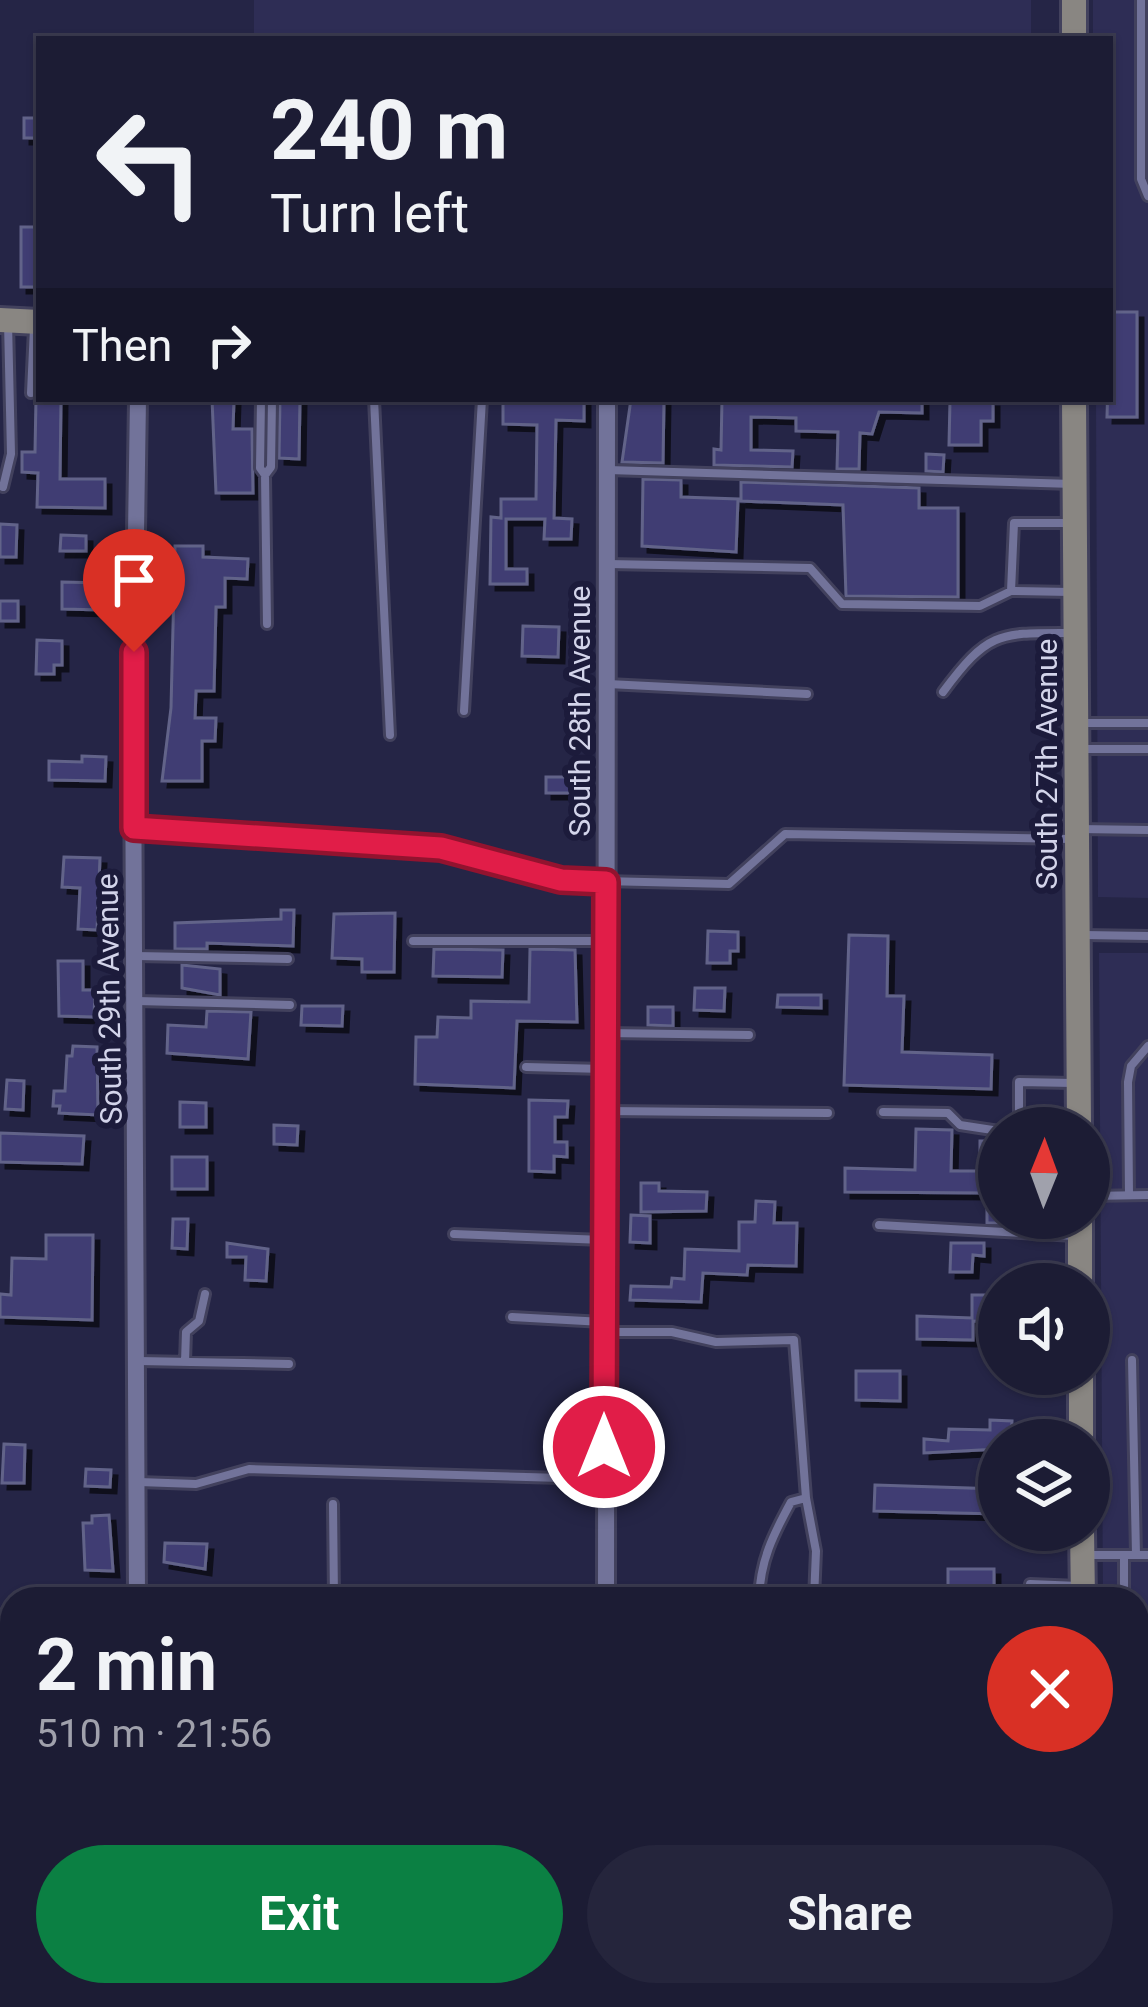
<!DOCTYPE html>
<html lang="en">
<head>
<meta charset="utf-8">
<style>
  body { margin:0; font-family:Roboto,sans-serif; background:#25253c; color:#f1f3f6; height:100vh; display:flex; flex-direction:column; font-size:45px; white-space:nowrap }
  * { box-sizing:border-box; margin:0 }
  p { font-size:39px; color:#a0a1ac }
  .icon { flex:none; width:66px; height:66px; fill:none; stroke:currentColor; stroke-width:2; stroke-linecap:round; stroke-linejoin:round }
  .map { position:relative; flex:1; overflow:hidden }
  .details { position:absolute; left:0px; top:1587px; width:1149px; height:420px; display:flex; flex-direction:column; background:#1c1c34; border-radius:36px 36px 0 0; box-shadow:0 3px 9px #0004,0 0 0 3px #3a3a4f }
  .details>* { flex:none }
  .guide { position:absolute; left:36px; top:36px; width:1077px; height:366px; border-radius:0px; box-shadow:0 3px 9px #0004,0 0 0 3px #3a3a4f; background:#1c1c34; color:#f1f3f6; overflow:hidden }
  .needle { width:78px; rotate:1deg }
  .buttons { position:absolute; left:978px; top:1107px; display:grid; gap:24px }
  .buttons a { display:grid; place-items:center; width:132px; height:132px; border-radius:50%; background:#1c1c34; box-shadow:0 3px 9px #0004,0 0 0 3px #3a3a4f; font-size:60px }
  .pin { position:absolute; display:grid; place-items:center; width:102px; height:102px; color:#fff; margin:-123px -51px; border-radius:50% 50% 50% 0; rotate:-45deg; box-shadow:0 0 12px #0007 }
  .pin .icon { rotate:45deg }
  .me { position:absolute; width:132px; margin:-66px; rotate:0deg; stroke-linejoin:round; filter:drop-shadow(0 0 9px #0008) }
  .turn { display:flex; align-items:center; gap:42px; height:252px; padding:0 36px; font-size:54px }
  .turn .icon { width:156px; height:156px; stroke-width:2.5 }
  .turn b { display:block; font-size:84px; line-height:102px }
  .then { display:flex; align-items:center; height:114px; padding:0 36px; background:#0003; gap:24px; font-size:45px }
  .round { display:grid; place-items:center; flex:none; width:126px; height:126px; border-radius:63px; background:#25253c }
  .summary { display:flex; align-items:center; justify-content:space-between; height:204px; padding:0 36px }
  h1 { font-size:72px; font-weight:700; line-height:90px }
  .button { display:flex; gap:24px; margin-top:auto; padding:24px 36px }
  .button a { flex:1; height:138px; border-radius:72px; background:#0b8043; color:#fff; font-size:48px; font-weight:700; line-height:138px; text-align:center }
  .button a+a { background:#25253c; color:#f1f3f6 }
  .map>svg:first-child { display:block }
</style>
</head>
<body>
<div class="map">
<svg width="1148" height="2007" viewBox="0 0 1148 2007">
  <defs>
    <filter id="shadow"><feDropShadow dx="6" dy="6" stdDeviation="0" flood-color="#0009"/></filter>
  </defs>
  <rect width="100%" height="100%" fill="#252546"/>
  <path fill="#2e2d55" d="M254,0H1031V39H254Z
    M1093,0H1148V898L1098,897L1096,399H1110V39H1093Z
    M1099,953H1148V1727L1137,1726V1599H1103Z
    M1137,1774L1148,1776V2007H1104V1995H1137Z
    M618,1995H1058V2007H618Z"/>
  <path fill="#3f3e73" stroke="#626489" stroke-width="3" filter="url(#shadow)" d="M24,118H39V138H24Z
    M21,227H39V287H21Z
    M1110,312H1137V417H1107Z
    M36,399H61L60,479H105V508L37,507L38,473L22,472V452H35Z
    M212,399H234L233,429H252L253,493H216Z
    M280,399H300L299,459L279,458Z
    M503,399H584V421L556,420L554,518L572,519L571,539H544L545,519H506V569H527V584H490L491,517L501,518V499H536L537,425L503,424Z
    M631,399H664L663,463L622,462Z
    M722,399H922V413L879,412L872,434L860,433L859,469H837L838,432L796,431V418L751,417V450L793,451L792,467L714,465V449L721,450Z
    M950,401H993V421H981V445H949Z
    M926,454L944,455L943,472L926,471Z
    M643,479L681,480V497L738,499L736,552L642,546Z
    M741,482L919,488V508H958V597L846,596L843,505L741,501Z
    M0,524L17,525L16,557H0Z
    M61,535L86,536V551H60Z
    M175,546H203V557L248,559L247,579L225,578V607H216L214,691H196L195,718H216L215,741H202V781H162L171,708Z
    M62,582L105,583L104,610L62,609Z
    M0,601H18V621H0Z
    M523,626L559,627L558,657L522,656Z
    M37,640L62,641V665H54V674H36Z
    M82,756L106,757L105,781L49,780V761L82,762Z
    M546,777H574V793H546Z
    M64,857L100,858L97,930L78,929L80,888L62,887Z
    M281,910H294L293,946L207,943V949H175V923L281,919Z
    M395,913L394,972H362V959L332,958L334,914Z
    M708,931L738,932V951H730V963H707Z
    M849,935L888,936L887,996H904L902,1052L992,1055L991,1089L844,1085Z
    M434,949L503,950L502,977L433,976Z
    M530,949L575,950L577,1022L517,1021L514,1088L415,1084L416,1037H437L438,1017L471,1018V1001L529,1002Z
    M58,961H83V990H95L94,1017L59,1016Z
    M182,965L220,969V995L182,988Z
    M695,988H725L724,1011L694,1010Z
    M778,995H821V1008L777,1007Z
    M302,1006H343L342,1026L301,1025Z
    M648,1007H673V1026L648,1025Z
    M207,1011L251,1012L248,1059L167,1053L168,1025L206,1027Z
    M73,1046L97,1047L98,1115L59,1113L60,1106H53L54,1091H65L67,1056H72Z
    M7,1080L24,1081L23,1110L5,1109Z
    M529,1100L568,1101L567,1117H555V1142H567V1157L554,1156V1172L529,1171Z
    M180,1102L206,1103V1127H180Z
    M274,1125L298,1126L297,1145L274,1144Z
    M916,1129L952,1130L951,1171H980V1141H999V1223H987V1193L845,1192V1168L915,1170Z
    M0,1133L84,1136L82,1164L0,1162Z
    M172,1157H207V1189H172Z
    M641,1183H659V1191L707,1192L706,1211L641,1212Z
    M756,1201L775,1202L774,1223H797L796,1266L748,1265L747,1275L703,1273L701,1302L630,1300L631,1286L671,1287L672,1278L684,1279L685,1249L739,1251V1222H755Z
    M631,1215L650,1216V1243L630,1242Z
    M173,1219H188L187,1249L172,1248Z
    M46,1235H93L92,1320L0,1317V1294L11,1295L12,1258L46,1259Z
    M227,1243L268,1249L266,1281L245,1280L246,1257H227Z
    M951,1243H984V1256L973,1255L972,1272H950Z
    M972,1295H994V1322L973,1321V1340L917,1339V1316L972,1318Z
    M856,1371H900V1401L856,1400Z
    M990,1420L1012,1421L1011,1440H999V1449L924,1453V1439L948,1441L949,1429L990,1430Z
    M4,1444L25,1445L24,1483H2Z
    M86,1469L111,1470L110,1487L85,1486Z
    M875,1485L999,1489V1514L874,1511Z
    M109,1515L113,1571L85,1570L83,1523H92V1516Z
    M165,1543L207,1544L205,1569L164,1562Z
    M948,1569H994V1599H948Z
    M68,1995H91V2007H68Z"/>
  <g fill="none" stroke-linecap="round" stroke-linejoin="round">
    <g stroke="#42415d" stroke-width="14">
      <path id="lane" d="M1141,0V179L1148,196
        M31,393L34,328
        M261,399L260,468L265,475L271,467L272,399
        M374,399L390,735
        M608,470L1073,484
        M265,475L267,624
        M3,487L11,454L8,322
        M608,564L810,568L842,604L980,606L1011,591L1014,523H1072
        M1011,591L1070,592
        M608,684L807,694
        M943,692C989,630 999,633 1074,633
        M464,711L482,399
        M1084,723H1148
        M1078,749H1148
        M134,828L441,848L561,880L729,884L785,834L1070,839
        M1079,829L1148,830
        M1084,935L1148,936
        M413,941H605
        M136,956L288,959
        M137,1001L290,1005
        M607,1033L749,1035
        M526,1067L604,1069
        M607,1111L828,1113
        M883,1112L948,1113L960,1125L999,1131
        M1019,1128V1082L1073,1083
        M1129,1195L1128,1082L1131,1066L1148,1046
        M1089,1196L1148,1195
        M879,1225L1075,1236
        M454,1234L603,1240
        M512,1317L603,1322
        M606,1332H672L716,1342L794,1340L806,1498
        M1132,1360L1136,1555
        M139,1361L289,1364
        M185,1362L186,1332L199,1321L205,1294
        M139,1482L196,1484L249,1469L562,1478
        M333,1504L334,1599
        M1090,1555H1148
        M759,1599C760,1561 773,1535 791,1502L806,1498L816,1551L814,1599
        M1027,1599L1030,1584L1079,1586
        M1124,1599V1555
        M1137,1691H1148
        M714,2007L735,1995
        M1147,2007L1148,1968"/>
    </g>
    <g stroke="#42415d" stroke-width="22">
      <path id="street" d="M137,1599L133,733L138,399
        M606,1599L607,399
        M132,2007L133,1995
        M606,2007V1995"/>
    </g>
    <g stroke="#42415d" stroke-width="30">
      <path id="secondary" d="M1074,0V39
        M0,320L39,322
        M1074,399L1079,1128
        M1080,1218V1284
        M1081,1374V1440
        M1082,1530L1083,1599
        M0,1716H12
        M1137,1748L1148,1749
        M1088,1995V2007"/>
    </g>
    <use href="#lane" stroke="#72739a" stroke-width="8"/>
    <use href="#street" stroke="#72739a" stroke-width="16"/>
    <use href="#secondary" stroke="#898682" stroke-width="24"/>
  </g>
  <g fill="none" stroke-linecap="round" stroke-linejoin="round">
    <g stroke="#92132f" stroke-width="30">
      <path id="route" d="M134,652V828L441,848L561,880L606,882L604,1447"/>
    </g>
    <use href="#route" stroke="#e11d48" stroke-width="21"/>
  </g>
  <g text-anchor="middle" dominant-baseline="central" stroke-width="12" stroke-linejoin="round" paint-order="stroke">
    <g font-size="30" fill="#d3d4ea" stroke="#1c1b3b">
      <text transform="translate(579 711) rotate(-90)">South 28th Avenue</text>
      <text transform="translate(1046 764) rotate(-90)">South 27th Avenue</text>
      <text transform="translate(109 999) rotate(-91)">South 29th Avenue</text>
    </g>
  </g>
</svg>
<div class="buttons">
<a><svg class="needle" viewBox="-14 -14 28 28"><path d="M0-13l5 13h-10z" fill="#e53935"/><path d="M0 13l5-13h-10z" fill="#a0a1ac"/></svg></a>
<a><svg class="icon" aria-label="sound" viewBox="0 0 24 24"><path d="M4 9h4l5-4v14l-5-4H4zM17 9q2 3 0 6"/></svg></a>
<a><svg class="icon" aria-label="layers" viewBox="0 0 24 24"><path d="M12 4l9 5-9 5-9-5zM3 14l9 5 9-5"/></svg></a>
</div>
<div class="pin" style="left:134px;top:652px;background:#d93025"><svg class="icon" aria-label="arrive" viewBox="0 0 24 24"><path d="M6 21V4h12l-3 4 3 4H6"/></svg></div>
<svg class="me" style="left:604px;top:1447px" viewBox="-20 -20 40 40"><circle r="17" fill="#e11d48" stroke="#fff" stroke-width="3"/><path d="M0-11L8 9 0 5-8 9z" fill="#fff"/></svg>
<div class="guide">
<div class="turn"><svg class="icon" aria-label="left" viewBox="0 0 24 24"><path d="M17 20v-9H6M10 6l-5 5 5 5"/></svg><div><b>240 m</b>Turn left</div></div>
<div class="then">Then<svg class="icon" aria-label="right" viewBox="0 0 24 24"><path d="M7 20v-9h11M14 6l5 5-5 5"/></svg></div>
</div>
<section class="details">
<div class="summary"><div><h1>2 min</h1><p>510 m · 21:56</p></div><a class="round" style="background:#d93025;color:#fff"><svg class="icon" aria-label="close" viewBox="0 0 24 24"><path d="M6 6l12 12M18 6L6 18"/></svg></a></div>
<div class="button"><a>Exit</a><a>Share</a></div>
</section>
</div>
</body>
</html>
